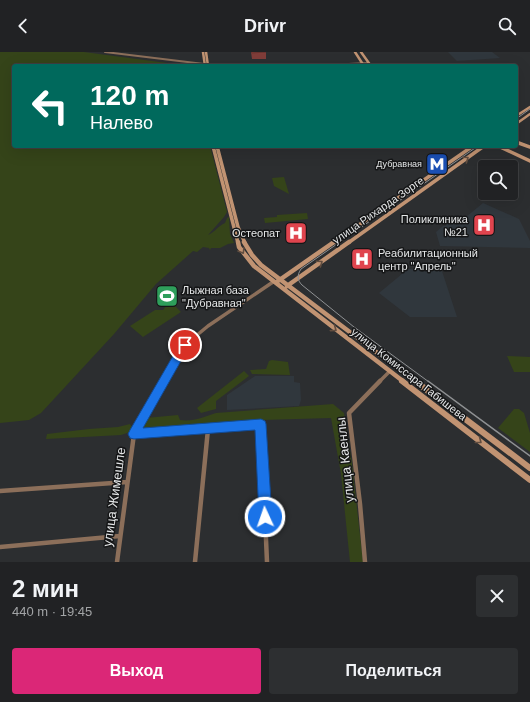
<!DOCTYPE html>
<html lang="ru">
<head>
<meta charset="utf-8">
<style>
  body { margin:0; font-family:Arial,sans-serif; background:#2d2f31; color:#f1f3f6; height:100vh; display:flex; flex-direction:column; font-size:15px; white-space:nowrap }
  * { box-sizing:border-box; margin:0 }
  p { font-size:13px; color:#a2a4a6 }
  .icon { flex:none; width:22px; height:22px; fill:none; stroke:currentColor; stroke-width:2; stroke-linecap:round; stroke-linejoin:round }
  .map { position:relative; height:510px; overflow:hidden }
  .side { display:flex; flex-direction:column; background:#212224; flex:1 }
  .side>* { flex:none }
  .banner { position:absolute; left:12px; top:12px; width:506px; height:84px; border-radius:4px; box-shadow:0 4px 16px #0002,0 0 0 1px #3e3f41; background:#00695c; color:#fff; overflow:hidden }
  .tools { position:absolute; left:478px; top:108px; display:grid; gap:8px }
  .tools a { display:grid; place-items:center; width:40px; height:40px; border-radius:4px; background:#212224; box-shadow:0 4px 16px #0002,0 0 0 1px #3e3f41; font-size:20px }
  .pin { position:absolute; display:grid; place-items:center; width:34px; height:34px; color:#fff; margin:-17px; border:2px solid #fff; border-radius:50%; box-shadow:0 1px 4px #0007 }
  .me { position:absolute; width:44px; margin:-22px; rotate:357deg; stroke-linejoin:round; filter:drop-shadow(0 0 3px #0008) }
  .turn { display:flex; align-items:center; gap:14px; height:84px; padding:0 12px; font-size:18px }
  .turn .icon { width:52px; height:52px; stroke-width:2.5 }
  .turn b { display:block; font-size:28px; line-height:34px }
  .round { display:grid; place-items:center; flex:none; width:42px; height:42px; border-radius:4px; background:#2d2f31 }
  .headline { display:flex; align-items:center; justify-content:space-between; height:68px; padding:0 12px }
  h1 { font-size:24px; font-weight:800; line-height:30px }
  .button { display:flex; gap:8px; margin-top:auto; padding:8px 12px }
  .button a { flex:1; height:46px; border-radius:4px; background:#db2777; color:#fff; font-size:16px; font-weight:800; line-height:46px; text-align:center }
  .button a+a { background:#2d2f31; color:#f1f3f6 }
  header { display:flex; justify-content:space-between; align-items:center; height:52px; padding:0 12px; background:#212224; font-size:18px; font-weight:800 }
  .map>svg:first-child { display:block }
</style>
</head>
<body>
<header><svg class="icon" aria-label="back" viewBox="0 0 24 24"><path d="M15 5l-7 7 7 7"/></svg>Drivr<svg class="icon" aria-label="search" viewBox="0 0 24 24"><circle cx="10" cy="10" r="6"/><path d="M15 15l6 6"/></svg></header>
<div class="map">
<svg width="530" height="510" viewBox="0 0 530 510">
  <rect width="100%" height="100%" fill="#2c2e30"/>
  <path fill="#30373d" d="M448,0H492L500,6L457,9Z
    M483,151L519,167L530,189V196L440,194L436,180L443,174H446V171L456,165H466Z
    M441,216L457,265H410L379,241L408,217Z
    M255,324H294V330L300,331L301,348L299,354L227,358V343Z"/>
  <path fill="#354419" d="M0,0H84L190,14H14V94H210L227,160L224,165L208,183C215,180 218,174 225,171L227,166L229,165L230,182L234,191L228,192L220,196H211L210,198L209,196L203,195L197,200L193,199L156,232L114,282L41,361L29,368L0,371Z
    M284,125L289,142L274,134L272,126Z
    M307,161L308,167L265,171L264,166L277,165V163Z
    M170,249L181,260L143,285L130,274L155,258H163Z
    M507,304L530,305V320H514Z
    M272,308L288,310L290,323L252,322L250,318L266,317L269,309Z
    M244,319L249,324L216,349V357L201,361L197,356Z
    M333,352L344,361L352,412L363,510H350L341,422L331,366L262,368L143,378L142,373L146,366L178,363L180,368C193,370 204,365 216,361Z
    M514,357H519L524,361L530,381V400L498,376Z
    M130,372L132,375L130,380L121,383L46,387L47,382L89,377L118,375Z"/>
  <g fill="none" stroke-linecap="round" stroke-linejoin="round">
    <path stroke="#8c6f5a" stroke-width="2" d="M105,0L204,12
      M310,14L368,11"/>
    <path stroke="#8c6f5a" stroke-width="3.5" d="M164,330L185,293L208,274L273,230
      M379,330L389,320"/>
    <path stroke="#8c6f5a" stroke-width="4.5" d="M134,382L261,373L267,510
      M0,439L127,430
      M0,495L120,484
      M117,510L134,382L164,329
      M195,510L208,377
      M365,510L360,452L349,361L380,329"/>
    <path stroke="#c19372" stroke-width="2.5" d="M203,0L205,14
      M206,0L208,14
      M355,0L364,14
      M361,0L371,14
      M516,64L530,55
      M516,72L530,62"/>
    <path stroke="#c19372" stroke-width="3.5" d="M516,90L530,95
      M213,94L238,191
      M217,94L238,175L245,191
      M498,94L530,109
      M333,191L473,94
      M348,191L484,94"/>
    <path stroke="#c19372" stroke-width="4.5" d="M238,190L239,195L254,214L404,330
      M244,190L252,203L261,213L416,330
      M278,229L334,190
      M287,234L349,190"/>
    <path stroke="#c19372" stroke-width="6" d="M402,329L530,428
      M415,329L530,416"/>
    <path stroke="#8f9193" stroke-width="1" d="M516,67L530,57
      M429,330L354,275L302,233C297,228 297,223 301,217L478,94"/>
    <path stroke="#8f9193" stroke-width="1.5" d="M428,329L530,404"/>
  </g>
  <path fill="#803d39" d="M251,0H266V7H252Z"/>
  <path fill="#954742" stroke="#68322e" d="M251,0H266L252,1Z"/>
  <defs><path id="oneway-chevron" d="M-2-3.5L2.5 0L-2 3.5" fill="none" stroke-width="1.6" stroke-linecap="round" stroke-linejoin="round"/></defs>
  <g stroke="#624e40">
    <use href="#oneway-chevron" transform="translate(466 107) rotate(-35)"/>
    <use href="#oneway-chevron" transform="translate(242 199) rotate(59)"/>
    <use href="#oneway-chevron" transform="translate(320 211) rotate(-35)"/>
    <use href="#oneway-chevron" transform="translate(334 277) rotate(37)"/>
    <use href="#oneway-chevron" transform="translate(479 389) rotate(38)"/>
  </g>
  <path fill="#1a73e8" stroke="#114b97" d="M185,289L188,290L190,293L143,376L261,367L265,369L266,372L272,465L270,469L265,471L261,469L259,465L255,378L134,387L130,386L128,382L130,378L181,290Z"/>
  <defs>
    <g id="metro-square" transform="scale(1.15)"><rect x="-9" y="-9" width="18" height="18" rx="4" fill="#1a4fb4" stroke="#151617"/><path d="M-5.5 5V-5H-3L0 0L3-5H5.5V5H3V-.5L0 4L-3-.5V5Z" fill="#fff"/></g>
    <g id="hospital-square" transform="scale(1.15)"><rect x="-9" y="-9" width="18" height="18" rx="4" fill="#e0444e" stroke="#151617"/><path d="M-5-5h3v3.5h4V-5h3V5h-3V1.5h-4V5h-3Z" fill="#fff"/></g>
    <g id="stadium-square" transform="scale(1.15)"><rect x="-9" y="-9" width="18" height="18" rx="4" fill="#2e9e5b" stroke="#151617"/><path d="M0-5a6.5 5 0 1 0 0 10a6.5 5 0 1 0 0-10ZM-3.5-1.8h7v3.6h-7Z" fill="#fff"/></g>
  </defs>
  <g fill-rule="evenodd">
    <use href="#metro-square" x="437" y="112"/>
    <use href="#hospital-square" x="484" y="173"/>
    <use href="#hospital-square" x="296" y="181"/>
    <use href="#hospital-square" x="362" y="207"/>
    <use href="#stadium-square" x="167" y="244"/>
  </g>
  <g text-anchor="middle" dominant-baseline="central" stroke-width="3" stroke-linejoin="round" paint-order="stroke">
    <g font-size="9" fill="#e5e7e8" stroke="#151617" text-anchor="end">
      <text x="422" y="112">Дубравная</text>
    </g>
    <g font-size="11" fill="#e5e7e8" stroke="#151617">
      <text transform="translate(378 158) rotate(-35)">улица Рихарда Зорге</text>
      <text transform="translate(409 322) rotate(38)">улица Комиссара Габишева</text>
    </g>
    <g font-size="11" fill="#e5e7e8" stroke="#151617" text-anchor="end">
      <text x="468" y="167">Поликлиника<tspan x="468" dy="13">№21</tspan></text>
      <text x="280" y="181">Остеопат</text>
      <text x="378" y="201" text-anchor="start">Реабилитационный<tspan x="378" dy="13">центр "Апрель"</tspan></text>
      <text x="182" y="238" text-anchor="start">Лыжная база<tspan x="182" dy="13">"Дубравная"</tspan></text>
    </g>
    <g font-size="13" fill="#e5e7e8" stroke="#151617">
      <text transform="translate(345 408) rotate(-96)">улица Каенлы</text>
      <text transform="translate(114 445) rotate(-82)">улица Жимешле</text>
    </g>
  </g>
</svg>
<div class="tools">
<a><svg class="icon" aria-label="search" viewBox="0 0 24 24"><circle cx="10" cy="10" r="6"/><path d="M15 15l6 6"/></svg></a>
</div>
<div class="pin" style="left:185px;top:293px;background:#d93025"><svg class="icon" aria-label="arrive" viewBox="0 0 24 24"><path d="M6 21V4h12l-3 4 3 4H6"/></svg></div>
<svg class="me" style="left:265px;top:465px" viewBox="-20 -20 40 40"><circle r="17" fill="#1a73e8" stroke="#fff" stroke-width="3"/><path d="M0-11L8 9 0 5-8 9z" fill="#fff"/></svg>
<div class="banner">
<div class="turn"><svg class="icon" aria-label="left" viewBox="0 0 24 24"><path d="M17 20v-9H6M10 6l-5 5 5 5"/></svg><div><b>120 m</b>Налево</div></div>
</div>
</div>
<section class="side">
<div class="headline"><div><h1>2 мин</h1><p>440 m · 19:45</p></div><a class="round"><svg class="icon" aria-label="close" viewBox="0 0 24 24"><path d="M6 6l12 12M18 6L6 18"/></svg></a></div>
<div class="button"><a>Выход</a><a>Поделиться</a></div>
</section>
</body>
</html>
